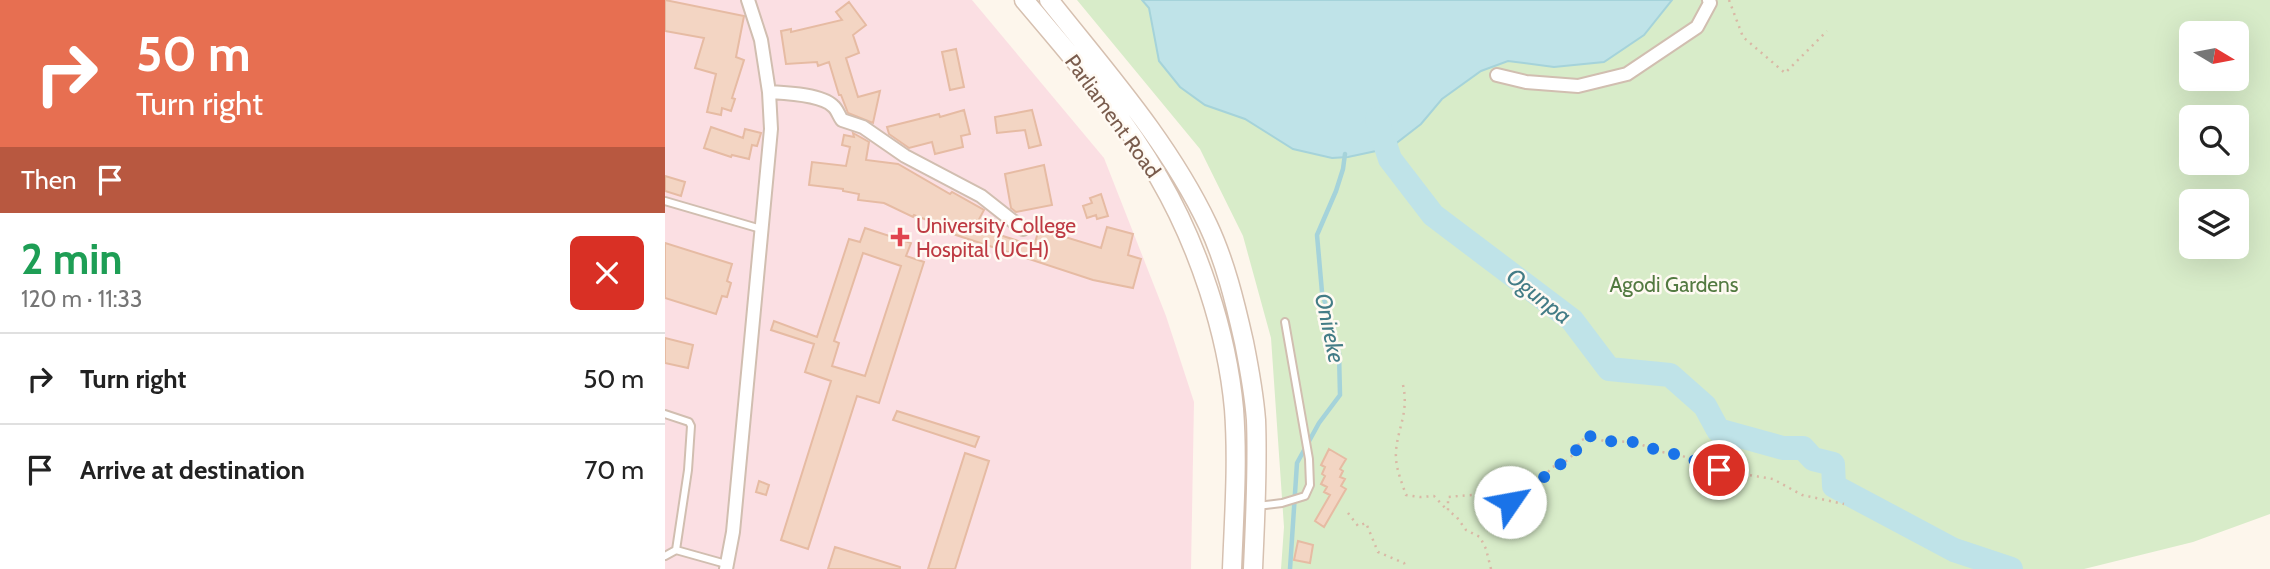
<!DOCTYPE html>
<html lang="en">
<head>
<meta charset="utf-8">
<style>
  body { margin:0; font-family:Cabin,sans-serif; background:#f2f2f2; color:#222; height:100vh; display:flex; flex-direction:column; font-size:26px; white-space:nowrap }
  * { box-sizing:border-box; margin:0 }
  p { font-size:23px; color:#767676 }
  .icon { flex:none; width:38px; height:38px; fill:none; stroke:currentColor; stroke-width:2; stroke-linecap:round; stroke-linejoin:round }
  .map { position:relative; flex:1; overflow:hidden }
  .side { display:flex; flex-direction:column; background:#fff; width:665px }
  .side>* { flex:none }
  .hud { background:#e76f51; color:#fff; overflow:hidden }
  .needle { width:46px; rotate:100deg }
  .controls { position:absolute; left:1514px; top:21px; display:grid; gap:14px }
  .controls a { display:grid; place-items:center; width:70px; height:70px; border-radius:10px; background:#fff; box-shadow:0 7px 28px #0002; font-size:35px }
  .pin { position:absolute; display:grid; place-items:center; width:60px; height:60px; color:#fff; margin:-30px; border:4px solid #fff; border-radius:50%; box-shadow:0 2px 7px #0007 }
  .me { position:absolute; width:77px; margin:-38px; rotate:57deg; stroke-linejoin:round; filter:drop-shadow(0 0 5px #0008) }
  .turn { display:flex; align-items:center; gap:24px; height:147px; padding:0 21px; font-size:32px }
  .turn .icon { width:91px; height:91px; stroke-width:2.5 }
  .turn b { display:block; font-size:49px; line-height:60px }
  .then { display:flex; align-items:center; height:66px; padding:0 21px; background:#0003; gap:14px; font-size:26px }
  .round { display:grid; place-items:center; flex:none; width:74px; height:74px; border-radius:10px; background:#f2f2f2 }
  .overview { display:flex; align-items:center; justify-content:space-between; height:119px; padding:0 21px }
  h1 { font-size:42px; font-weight:700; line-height:52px; color:#1e9e55 }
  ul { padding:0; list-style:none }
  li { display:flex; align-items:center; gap:21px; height:91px; padding:0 21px; border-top:2px solid #e0e0e0 }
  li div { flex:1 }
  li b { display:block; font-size:26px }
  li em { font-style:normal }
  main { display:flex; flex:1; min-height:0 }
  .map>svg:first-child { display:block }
</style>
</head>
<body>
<main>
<section class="side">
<div class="hud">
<div class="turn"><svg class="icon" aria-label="right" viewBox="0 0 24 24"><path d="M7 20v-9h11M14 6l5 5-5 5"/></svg><div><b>50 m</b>Turn right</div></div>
<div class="then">Then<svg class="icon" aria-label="arrive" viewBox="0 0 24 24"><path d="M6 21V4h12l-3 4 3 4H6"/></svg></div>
</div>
<div class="overview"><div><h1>2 min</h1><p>120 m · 11:33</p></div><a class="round" style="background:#d93025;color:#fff"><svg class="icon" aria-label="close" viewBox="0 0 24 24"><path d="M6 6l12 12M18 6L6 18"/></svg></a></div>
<ul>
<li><svg class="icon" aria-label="right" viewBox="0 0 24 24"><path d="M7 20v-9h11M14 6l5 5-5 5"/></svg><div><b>Turn right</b></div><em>50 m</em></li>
<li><svg class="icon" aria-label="arrive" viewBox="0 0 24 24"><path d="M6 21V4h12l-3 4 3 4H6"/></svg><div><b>Arrive at destination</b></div><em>70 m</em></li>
</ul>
</section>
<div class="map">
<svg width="1605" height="569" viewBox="0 0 1605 569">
  <rect width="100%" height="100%" fill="#fdf6ec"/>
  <path fill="#fbdfe3" d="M0,0H307L439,158L501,316L529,402L526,569H0Z"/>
  <path fill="#d8ecc9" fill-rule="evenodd" d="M412,0H1605V514L1528,542L1419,569H616L619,527L606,338L578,236L535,149ZM1526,33H1572V79H1526ZM1526,117H1572V163H1526ZM1526,201H1572V247H1526Z"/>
  <path fill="#bfe3e8" stroke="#a5d3da" stroke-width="2" d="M477,0H1007L979,35L939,62L889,67L843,61L816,71L777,99L756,124L725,148L683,157L667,158L628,149L580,119L540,105L515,87L494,61L484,8Z"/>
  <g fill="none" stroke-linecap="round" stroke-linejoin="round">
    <path stroke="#a5d3da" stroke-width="4.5" d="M625,569L632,463L654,423L675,395L674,353L657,292L652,235L671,191L678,169L680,154"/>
    <path stroke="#bfe3e8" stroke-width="24" d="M712,119L725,159L768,215L907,320L944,369L1005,375L1040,406L1053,430L1118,448H1138L1148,459L1168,464L1169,486L1289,550L1346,569"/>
  </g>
  <path fill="#f3d5c3" stroke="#e6bba3" stroke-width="2" fill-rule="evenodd" d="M0,0L79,16L71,57L79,60L67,98L70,99L66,111L57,108L56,115L42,112L51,74L30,68L39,38L0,31Z
    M184,2L201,25L188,35L194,53L181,58L193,97L215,91L208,123L183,113L176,95H174L164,62L153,66L152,62L121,64L116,31L126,29V32L177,20L171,12Z
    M291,49L299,87L285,90L277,52Z
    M299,110L305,134L296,136L298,147L270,154L267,142L244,148L224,134L222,127L274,114L275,117Z
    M367,110L376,145L364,148L360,130L332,133L330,117Z
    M46,127L78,138L80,129L96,133L92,146L87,145L84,159L67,155L66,157L39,148Z
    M188,133L204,142L201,160L233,164L285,194L287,192L319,210L310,227L369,246L374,229L436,248L442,227L468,234L463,255L476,259L468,288L428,280L291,235L270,223L249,215L248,217L219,203L193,200L194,194L178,191V189L144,185L147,162L181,166L185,147L177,145L179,135L189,137Z
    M379,165L387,205L351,212L346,208L340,174Z
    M0,176L20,182L16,196L0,191Z
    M436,194L443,216L432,219L431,215L422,218L418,206L427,203L425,198Z
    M200,228L246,243L241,256L259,262L214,403L192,396L143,549L116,540L166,381L140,372L149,344L106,330L109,321L152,337L184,239L195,242ZM198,253L236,266L200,376L167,366L174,343L169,341Z
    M0,243L67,264L62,281L66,283L62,297L57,296L51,314L0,298Z
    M0,338L28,345L23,368L0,363Z
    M232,411L314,437L310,447L228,420Z
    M664,449L681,459L675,469L678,471L675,477L680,479L676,486L681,489L659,527L650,521L665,495L659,492L662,487L656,484L660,476L657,474L660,467L656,465Z
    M300,453L324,461L290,569H263Z
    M94,481L104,485L101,495L91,492Z
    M633,541L648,545L645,563L629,560Z
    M170,547L235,567V569H163Z"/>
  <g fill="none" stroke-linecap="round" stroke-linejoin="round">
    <g stroke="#d1beb0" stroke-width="10">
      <path id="lane" d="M0,201L96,229
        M0,414L24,422L26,426L23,470L11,550
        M592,506L617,503L640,496L645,485L644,459L620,322
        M0,556L11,550L61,564"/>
    </g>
    <g stroke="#d1beb0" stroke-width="16">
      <path id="street" d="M832,75L861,82L913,86L962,74L1032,27L1045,3L1044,0
        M104,92C120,93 156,94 168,106C172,109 174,116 177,120L198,127L240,156L316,196L358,229
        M61,569L68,532L106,129L104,92L96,40L83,0"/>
    </g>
    <g stroke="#d6c0b0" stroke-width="21">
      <path id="secondary" d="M359,0C407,57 457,113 494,178C533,245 562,332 569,409C573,462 569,516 567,569
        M384,0C441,72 503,141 543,225C560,261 570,302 579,342C584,367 589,394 591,420C593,470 590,520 588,569"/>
    </g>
    <path stroke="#d9b8a5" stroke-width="2.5" stroke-dasharray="2 5" stroke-linecap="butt" d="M1064,0L1078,37L1120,73L1162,31
      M738,385C744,412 733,427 731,451C730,467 736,480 741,495L755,497L769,496L783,511
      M683,513L693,526L701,523L713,552L739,563L741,569
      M826,569L821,549L815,537L801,530L791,516L783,511V497C807,495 821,492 845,502L861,495L872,486L887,467L899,463L910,453L915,441L925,436L939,441L969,442L997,452L1015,455L1054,470L1108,479L1137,495L1179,504"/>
    <use href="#lane" stroke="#fff" stroke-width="6"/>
    <use href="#street" stroke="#fff" stroke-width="12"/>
    <use href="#secondary" stroke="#fff" stroke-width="18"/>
  </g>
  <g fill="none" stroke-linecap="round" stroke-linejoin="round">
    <path stroke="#1a73e8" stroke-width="12" stroke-dasharray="0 21.6" d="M845,502L861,495L872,486L887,467L899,463L910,453L915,441L925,436L939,441L969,442L997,452L1015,455L1054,470"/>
  </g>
  <path fill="#e0444e" stroke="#fffaf3" stroke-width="2.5" d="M231.5 226.5h7v7h7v7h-7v7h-7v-7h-7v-7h7z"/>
  <g text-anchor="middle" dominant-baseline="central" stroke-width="5" stroke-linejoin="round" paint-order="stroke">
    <g font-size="21" fill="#7a5c4d" stroke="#fffaf3">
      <text transform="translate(448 116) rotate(54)">Parliament Road</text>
    </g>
    <g font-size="21" fill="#be3a42" stroke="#fffaf3" text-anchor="start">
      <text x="251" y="225">University College<tspan x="251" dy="24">Hospital (UCH)</tspan></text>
    </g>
    <g font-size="21" fill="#537a41" stroke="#fffaf3">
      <text x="1009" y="284">Agodi Gardens</text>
    </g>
    <g font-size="23" font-style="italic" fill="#437c86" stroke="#fffaf3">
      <text transform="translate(874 296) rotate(38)">Ogunpa</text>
      <text transform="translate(665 328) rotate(78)">Onireke</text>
    </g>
  </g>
</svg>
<div class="controls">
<a><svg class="needle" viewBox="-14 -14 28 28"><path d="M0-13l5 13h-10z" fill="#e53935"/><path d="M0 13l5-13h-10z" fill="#767676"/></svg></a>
<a><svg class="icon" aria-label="search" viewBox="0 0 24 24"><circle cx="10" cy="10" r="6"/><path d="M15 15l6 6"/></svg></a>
<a><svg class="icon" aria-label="layers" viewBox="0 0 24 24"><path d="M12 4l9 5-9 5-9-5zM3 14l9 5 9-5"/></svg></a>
</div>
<div class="pin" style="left:1054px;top:470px;background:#d93025"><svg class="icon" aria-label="arrive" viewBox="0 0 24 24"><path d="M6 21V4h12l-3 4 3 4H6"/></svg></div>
<svg class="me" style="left:845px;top:502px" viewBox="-20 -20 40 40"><circle r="19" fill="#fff"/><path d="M0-13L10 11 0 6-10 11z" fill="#1a73e8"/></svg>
</div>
</main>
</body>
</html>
